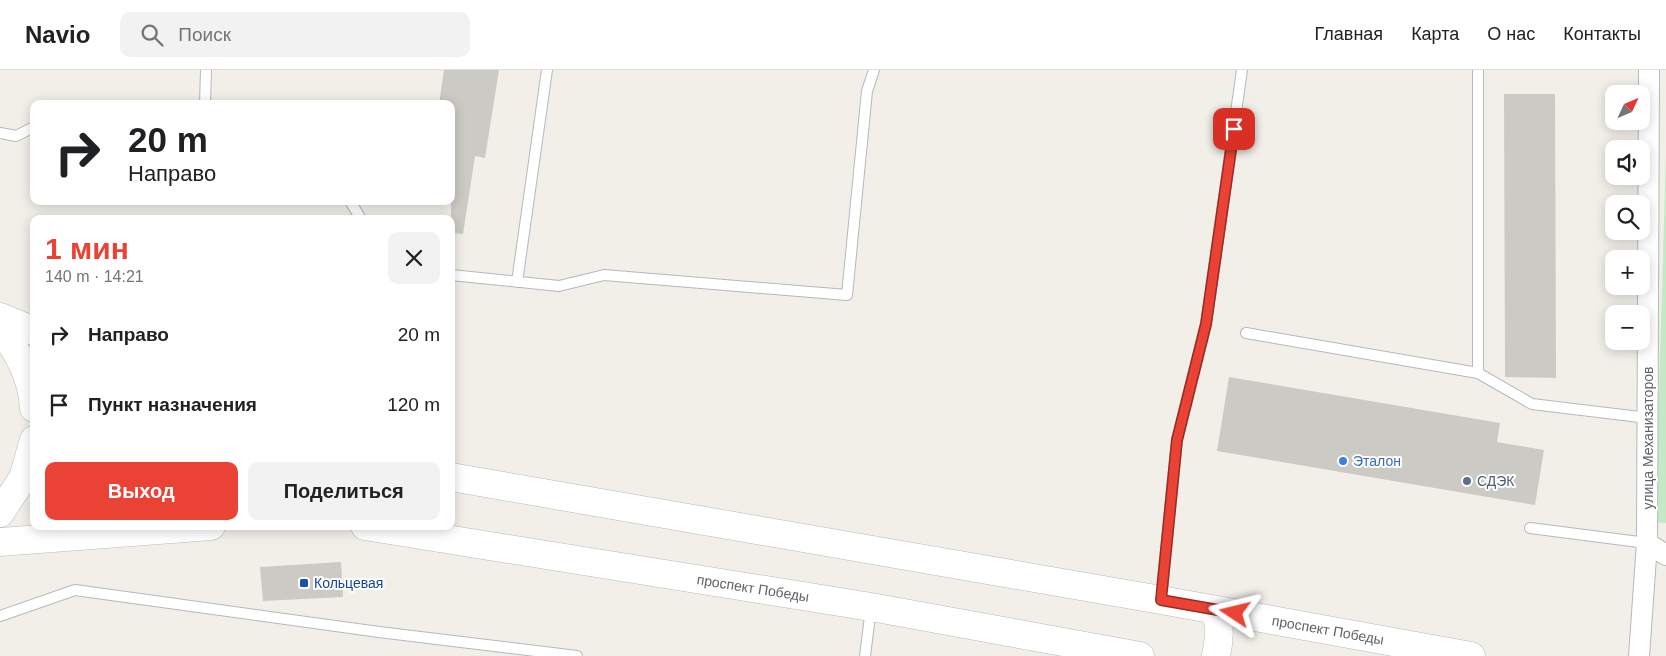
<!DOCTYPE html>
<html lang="ru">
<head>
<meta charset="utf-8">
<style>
  body { margin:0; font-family:Helvetica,sans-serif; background:#f2f2f2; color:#202124; height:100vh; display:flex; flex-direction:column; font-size:19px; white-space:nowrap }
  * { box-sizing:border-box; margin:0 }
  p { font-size:16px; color:#757577 }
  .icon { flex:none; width:28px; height:28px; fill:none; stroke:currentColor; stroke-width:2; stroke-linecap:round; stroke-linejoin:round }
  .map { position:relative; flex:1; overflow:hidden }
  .side { position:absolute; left:30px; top:145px; width:425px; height:315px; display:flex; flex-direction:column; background:#fff; border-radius:10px; box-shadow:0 2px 12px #0003 }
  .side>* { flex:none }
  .hud { position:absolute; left:30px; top:30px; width:425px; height:105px; border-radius:10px; box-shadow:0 2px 12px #0003; background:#fff; color:#202124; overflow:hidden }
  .needle { width:32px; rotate:46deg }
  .fabs { position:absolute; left:1605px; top:15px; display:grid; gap:10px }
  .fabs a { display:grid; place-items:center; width:45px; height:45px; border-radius:10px; background:#fff; box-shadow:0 2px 12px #0003; font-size:25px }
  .pin { position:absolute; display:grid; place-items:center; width:42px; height:42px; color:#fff; margin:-21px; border-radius:10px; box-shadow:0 2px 8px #0006 }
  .me { position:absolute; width:55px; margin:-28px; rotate:280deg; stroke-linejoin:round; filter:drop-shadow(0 0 4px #0008) }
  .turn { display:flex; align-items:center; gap:18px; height:105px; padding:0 15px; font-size:22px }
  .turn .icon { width:65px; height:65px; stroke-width:2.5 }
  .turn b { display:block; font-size:35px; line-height:42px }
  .round { display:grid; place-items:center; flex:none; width:52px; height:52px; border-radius:10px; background:#f2f2f2 }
  .summary { display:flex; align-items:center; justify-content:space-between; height:85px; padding:0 15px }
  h1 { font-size:30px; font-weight:700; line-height:38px; color:#ea4335 }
  .primary-button { display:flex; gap:10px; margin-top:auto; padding:10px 15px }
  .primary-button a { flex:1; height:58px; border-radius:10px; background:#ea4335; color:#fff; font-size:20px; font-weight:700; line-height:58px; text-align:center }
  .primary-button a+a { background:#f2f2f2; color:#202124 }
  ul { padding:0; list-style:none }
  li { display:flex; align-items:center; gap:15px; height:70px; padding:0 15px }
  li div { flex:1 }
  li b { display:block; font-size:19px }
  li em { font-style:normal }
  header { display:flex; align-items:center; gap:30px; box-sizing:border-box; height:70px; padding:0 25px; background:#fff; border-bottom:1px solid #e0e0e0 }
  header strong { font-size:24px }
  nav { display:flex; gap:28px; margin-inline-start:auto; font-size:18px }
  .search { width:350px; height:45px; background:#f2f2f2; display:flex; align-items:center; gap:12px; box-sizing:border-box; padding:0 18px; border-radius:10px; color:#757577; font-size:19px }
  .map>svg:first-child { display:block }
</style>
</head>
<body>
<header>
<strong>Navio</strong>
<div class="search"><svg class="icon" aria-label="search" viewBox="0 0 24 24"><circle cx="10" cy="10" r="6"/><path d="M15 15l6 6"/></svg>Поиск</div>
<nav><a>Главная</a><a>Карта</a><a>О нас</a><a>Контакты</a></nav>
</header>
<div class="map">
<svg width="1666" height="586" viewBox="0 0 1666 586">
  <rect width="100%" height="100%" fill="#f1efe8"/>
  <path fill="#c5e8c5" d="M1666,84V453L1655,452Z"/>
  <path fill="#cccac5" d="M444,0H499L485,88L475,86L463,164L451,163V34H439Z
    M1504,24H1555L1556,308L1505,307Z
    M1229,307L1500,353L1497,372L1544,380L1535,435L1217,381Z
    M341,492L343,527L263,531L260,497Z"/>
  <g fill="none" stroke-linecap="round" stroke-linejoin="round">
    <g stroke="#b5b8bc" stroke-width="12">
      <path id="lane" d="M1478,0V303L1532,334L1648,348
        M205,34L206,0
        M0,63L16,66L34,57
        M350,131L361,149
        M451,205L559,216L604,205L847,225L867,21L874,0
        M517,212L547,0
        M1246,263L1478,303
        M1530,458L1647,473
        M1161,530L1177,370L1206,254L1242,0
        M0,546L75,520L379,562L577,586
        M865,586L871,538"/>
    </g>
    <g stroke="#b5b8bc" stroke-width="22">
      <path id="street" d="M1647,473L1666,485
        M1639,586L1647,473L1649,0"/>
    </g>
    <g stroke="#b6babf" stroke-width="29">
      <path id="secondary" d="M0,247L34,261
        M0,258C19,283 32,307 34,338
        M451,407L1161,530L1471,586
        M0,443L23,408L34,370
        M365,456L871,537L1140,586
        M0,472L211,456
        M1216,540C1220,556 1220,569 1216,586"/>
    </g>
    <use href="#lane" stroke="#fff" stroke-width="10"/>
    <use href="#street" stroke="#fff" stroke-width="20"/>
    <use href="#secondary" stroke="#fff" stroke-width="28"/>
  </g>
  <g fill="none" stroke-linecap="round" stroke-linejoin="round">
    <g stroke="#982c22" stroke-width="12">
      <path id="route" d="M1234,59L1206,254L1177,370L1161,530L1235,543"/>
    </g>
    <use href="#route" stroke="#ea4335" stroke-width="9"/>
  </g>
  <circle fill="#3f7fe0" stroke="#fff" stroke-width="2" cx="1343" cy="391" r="5"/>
  <circle fill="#5c6f8a" stroke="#fff" stroke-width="2" cx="1467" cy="411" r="5"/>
  <rect fill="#1a4fb4" stroke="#fff" stroke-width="2" x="299" y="508" width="10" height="10" rx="2.5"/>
  <g text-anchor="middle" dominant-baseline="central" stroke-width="4" stroke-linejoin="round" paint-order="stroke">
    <g font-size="14" fill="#5f6368" stroke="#fff">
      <text transform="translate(1648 368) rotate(-90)">улица Механизаторов</text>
      <text transform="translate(753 518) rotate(9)">проспект Победы</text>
      <text transform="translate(1328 560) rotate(10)">проспект Победы</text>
    </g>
    <g font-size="14" fill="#366cbe" stroke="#fff" text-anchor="start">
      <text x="1353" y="391">Эталон</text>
    </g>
    <g font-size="14" fill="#4e5e75" stroke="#fff" text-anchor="start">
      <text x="1477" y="411">СДЭК</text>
    </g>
    <g font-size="14" fill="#164399" stroke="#fff" text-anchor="start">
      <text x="314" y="513">Кольцевая</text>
    </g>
  </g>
</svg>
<div class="fabs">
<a><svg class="needle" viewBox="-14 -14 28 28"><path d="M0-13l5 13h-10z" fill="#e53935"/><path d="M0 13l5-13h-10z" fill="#757577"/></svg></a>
<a><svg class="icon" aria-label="sound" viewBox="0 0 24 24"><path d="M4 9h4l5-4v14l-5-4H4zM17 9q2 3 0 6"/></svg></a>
<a><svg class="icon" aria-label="search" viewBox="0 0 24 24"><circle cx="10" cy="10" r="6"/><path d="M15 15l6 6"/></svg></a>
<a>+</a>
<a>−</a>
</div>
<div class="pin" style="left:1234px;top:59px;background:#d93025"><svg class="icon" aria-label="arrive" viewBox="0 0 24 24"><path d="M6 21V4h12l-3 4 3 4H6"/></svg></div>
<svg class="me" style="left:1235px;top:543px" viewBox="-20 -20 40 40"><path d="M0-17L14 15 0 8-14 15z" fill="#ea4335" stroke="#fff" stroke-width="4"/></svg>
<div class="hud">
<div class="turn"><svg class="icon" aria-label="right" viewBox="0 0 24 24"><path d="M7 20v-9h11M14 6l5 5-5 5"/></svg><div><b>20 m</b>Направо</div></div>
</div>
<section class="side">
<div class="summary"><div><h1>1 мин</h1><p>140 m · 14:21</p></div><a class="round"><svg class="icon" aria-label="close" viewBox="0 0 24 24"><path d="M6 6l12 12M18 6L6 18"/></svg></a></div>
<ul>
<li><svg class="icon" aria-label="right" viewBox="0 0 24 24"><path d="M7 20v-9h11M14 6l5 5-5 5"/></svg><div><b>Направо</b></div><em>20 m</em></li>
<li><svg class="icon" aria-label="arrive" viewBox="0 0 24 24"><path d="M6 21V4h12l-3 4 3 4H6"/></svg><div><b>Пункт назначения</b></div><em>120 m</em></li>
</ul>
<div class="primary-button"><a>Выход</a><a>Поделиться</a></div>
</section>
</div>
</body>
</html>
